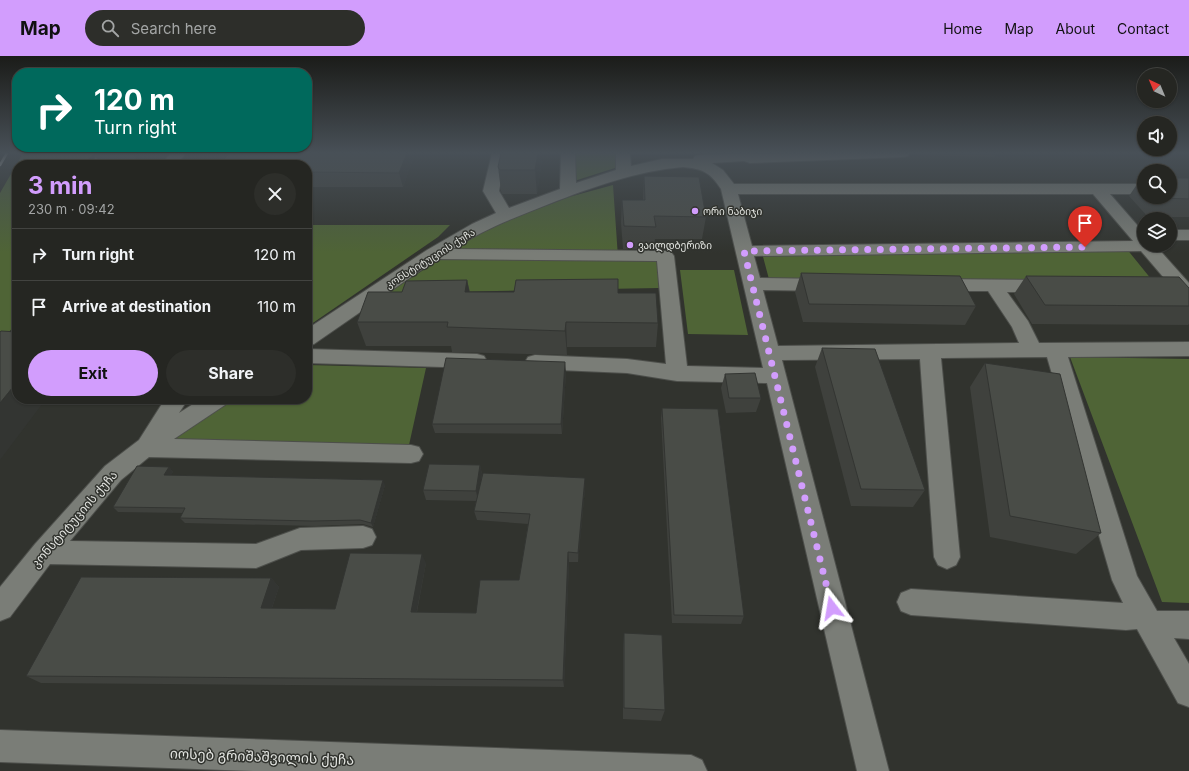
<!DOCTYPE html>
<html lang="en">
<head>
<meta charset="utf-8">
<style>
  body { margin:0; font-family:Inter,"Noto Sans Georgian",sans-serif; background:#2d2e2a; color:#f1f3f6; height:100vh; display:flex; flex-direction:column; font-size:15px; white-space:nowrap }
  * { box-sizing:border-box; margin:0 }
  p { font-size:13px; color:#a3a5a5 }
  .icon { flex:none; width:22px; height:22px; fill:none; stroke:currentColor; stroke-width:2; stroke-linecap:round; stroke-linejoin:round }
  .map { position:relative; flex:1; overflow:hidden }
  .drawer { position:absolute; left:12px; top:104px; width:300px; height:244px; display:flex; flex-direction:column; background:#252622; border-radius:16px; box-shadow:0 1px 3px #0004,0 0 0 1px #424340 }
  .drawer>* { flex:none }
  .banner { position:absolute; left:12px; top:12px; width:300px; height:84px; border-radius:16px; box-shadow:0 1px 3px #0004,0 0 0 1px #424340; background:#00695c; color:#fff; overflow:hidden }
  .needle { width:26px; rotate:316deg }
  .tools { position:absolute; left:1137px; top:12px; display:grid; gap:8px }
  .tools a { display:grid; place-items:center; width:40px; height:40px; border-radius:50%; background:#252622; box-shadow:0 1px 3px #0004,0 0 0 1px #424340; font-size:20px }
  .pin { position:absolute; display:grid; place-items:center; width:34px; height:34px; color:#fff; margin:-41px -17px; border-radius:50% 50% 50% 0; rotate:-45deg; box-shadow:0 0 4px #0007 }
  .pin .icon { rotate:45deg }
  .me { position:absolute; width:44px; margin:-22px; rotate:346deg; stroke-linejoin:round; filter:drop-shadow(0 0 3px #0008) }
  .turn { display:flex; align-items:center; gap:14px; height:84px; padding:0 16px; font-size:18px }
  .turn .icon { width:52px; height:52px; stroke-width:2.5 }
  .turn b { display:block; font-size:28px; line-height:34px }
  .round { display:grid; place-items:center; flex:none; width:42px; height:42px; border-radius:21px; background:#2d2e2a }
  .headline { display:flex; align-items:center; justify-content:space-between; height:68px; padding:0 16px }
  h1 { font-size:24px; font-weight:700; line-height:30px; color:#d29dfd }
  .cta { display:flex; gap:8px; margin-top:auto; padding:8px 16px }
  .cta a { flex:1; height:46px; border-radius:24px; background:#d29dfd; color:#111; font-size:16px; font-weight:700; line-height:46px; text-align:center }
  .cta a+a { background:#2d2e2a; color:#f1f3f6 }
  ul { padding:0; list-style:none }
  li { display:flex; align-items:center; gap:12px; height:52px; padding:0 16px; border-top:1px solid #424340 }
  li div { flex:1 }
  li b { display:block; font-size:15px }
  li em { font-style:normal }
  header { display:flex; align-items:center; gap:24px; box-sizing:border-box; height:56px; padding:0 20px; background:#d29dfd; color:#111 }
  header strong { font-size:19px }
  nav { display:flex; gap:22px; margin-inline-start:auto; font-size:14px }
  .search { width:280px; height:36px; background:#2d2e2a; display:flex; align-items:center; gap:10px; box-sizing:border-box; padding:0 14px; border-radius:22px; color:#a3a5a5; font-size:15px }
  .map>svg:first-child { display:block }
</style>
</head>
<body>
<header>
<strong>Map</strong>
<div class="search"><svg class="icon" aria-label="search" viewBox="0 0 24 24"><circle cx="10" cy="10" r="6"/><path d="M15 15l6 6"/></svg>Search here</div>
<nav><a>Home</a><a>Map</a><a>About</a><a>Contact</a></nav>
</header>
<div class="map">
<svg width="1189" height="715" viewBox="0 0 1189 715">
  <rect width="100%" height="100%" fill="#31332e"/>
  <path fill="#4f6436" d="M23,97H94L83,109H17V267L0,286V137Z
    M571,97H617L618,111L571,126Z
    M613,129L618,201L657,203L659,232L388,237L488,172L569,141Z
    M307,169H450L438,181L307,271Z
    M1126,192L1156,229L770,227L762,197Z
    M680,214H734L748,279L688,278Z
    M1070,301L1189,303V547L1162,546Z
    M307,309L426,312L409,389L174,383L229,343H307Z"/>
  <g fill="none" stroke-linecap="round" stroke-linejoin="round">
    <g stroke="#4d4f4b" stroke-width="2">
      <path id="minor" d="M100,97H115L105,109H90Z
        M171,97H186L176,109H161Z
        M492,97H506L499,135L509,152L560,133L561,97H575L576,127L616,114V97H630L631,110L662,103H693L695,100L700,99L753,97L754,98L794,97H910L908,100L903,101L750,107L744,105L712,107L723,114L734,128H1144V138H1110L1144,177V189H1155L1189,227V245L1182,243L1141,195L754,200L760,222L827,223L833,225L836,229L833,233L827,235L763,234L778,290L1019,287L1012,271L988,235H935L929,233L926,229L929,225L935,223L1049,224L1055,226L1058,230L1055,234L1049,236H1007L1028,265L1039,287L1189,286V300L1068,301L1137,520L1157,555H1189V583L1174,582L1189,608V651L1178,647L1137,573L1126,574L911,559L901,555L897,546L901,537L911,533L1123,547L1112,524L1047,301L941,302L960,501L956,509L947,513L938,509L934,501L920,303L782,304L889,715H857L767,327L677,325L627,317L535,313L528,311L525,306L528,301L535,299L627,303L666,308L657,205L437,203L314,288L307,290V273L427,194L472,168L496,157L483,135ZM683,111C703,113 710,116 721,133L763,312L687,310L674,200L671,196L665,195L453,193C484,173 516,161 549,148C593,131 636,115 683,111ZM738,138H1093L1133,185L752,190Z
        M1170,174H1189V184H1170Z
        M307,293L477,298L484,300L487,305L484,310L477,312L307,307Z
        M165,343H188L179,357L201,343H228L225,349L174,383L411,389L419,391L423,398L419,405L411,407L149,401L121,424L70,485L256,488L300,472L363,470L372,473L376,481L372,489L363,492L301,494L256,512L50,508L10,561L0,565V531L35,488L105,410L139,384Z
        M0,674L691,699L702,704L707,715H253L0,706Z"/>
    </g>
    <use href="#minor" fill="#7a7d77" fill-rule="evenodd"/>
    <path stroke="#c4c6c2" stroke-width="2.5" d="M0,109L7,97"/>
  </g>
  <path fill="#3f413d" d="M93,97H165L155,109H101Z
    M415,97L403,131H307V109Z
    M543,97L537,138H502L501,135L498,111Z
    M631,97H672L671,99H632Z
    M911,97H997L995,101L910,99Z
    M1185,97H1189V101Z
    M644,120L706,161L702,183H655L654,193H623L621,167L622,144H643Z
    M1142,121L1144,122V141H1170L1189,122V161H1148L1129,140Z
    M801,217L976,250L965,269L803,266L795,236Z
    M1026,220L1189,232V268L1188,269L1032,268L1014,238Z
    M467,224L470,236L618,237L658,267L656,291H567V299L452,296L451,290H366L357,266L402,236Z
    M822,292L925,434L913,451L851,450L815,311Z
    M985,307L1101,477L1076,498L990,481L970,331Z
    M566,316L562,378L435,377L432,368Z
    M725,318L761,342L756,356L726,357L721,332Z
    M662,352L744,560L741,568L672,567L661,362Z
    M480,409L482,418L585,432L578,506H569L564,631L41,627L26,620L271,522L279,531L272,552L335,553L426,507L417,556L476,557L519,524L528,468L477,464L474,455L476,445L426,444L423,434Z
    M169,411L173,416L171,419L385,429L373,471L363,468L315,470L185,467L180,462L183,457L118,456L113,451Z
    M624,577L665,654L661,665L623,663V591Z"/>
  <path fill="#333532" d="M132,97H165L155,109H140Z
    M407,97H415L403,131L399,117Z
    M538,97H543L537,138L535,114Z
    M467,224L472,249L465,236Z
    M566,266L567,291V299L565,275Z
    M565,306L566,316L562,378L561,368Z
    M17,326V343H46L0,404V347Z
    M480,409L482,418L478,445L476,435Z
    M169,411L173,416L169,424L164,419Z
    M585,422V432L578,506V497Z
    M383,424L385,429L373,471L371,467Z
    M568,496L569,506L564,631L563,624Z
    M422,498L426,507L415,564L411,556Z
    M271,522L279,531L269,560L261,552Z"/>
  <path fill="#494c47" stroke="#333532" d="M229,97H407L399,117L307,116V109H220Z
    M501,97H538L535,114H500L498,111Z
    M644,120L699,121L706,161L654,160L656,171L624,170L622,144H645Z
    M1170,122H1189V143L1162,142L1161,141H1170Z
    M801,217L960,220L976,250L809,248Z
    M1026,220L1179,221L1189,232V250L1045,249Z
    M618,223V237H656L658,267L566,266L565,275L447,271L448,266H357L368,236H402L406,225L467,224L465,236H514L516,224Z
    M1,275L17,276V326L0,347V276Z
    M822,292L875,293L925,434L861,433Z
    M446,302L565,306L561,368H432Z
    M985,307L1060,318L1101,477L1010,460Z
    M755,317L761,342H729L725,318Z
    M662,352L718,353L744,560L674,559Z
    M429,408L480,409L476,435L423,434Z
    M137,410L169,411L164,419L383,424L371,467L360,464L312,465L180,462L185,452L113,451Z
    M483,417L585,422L578,497L568,496L563,624L26,620L81,521L271,522L261,552L335,553L350,497L422,498L411,556L476,557L480,524H519L530,458L474,455Z
    M624,577L662,579L665,654L624,652Z"/>
  <linearGradient id="sky" x2="0" y2="1"><stop stop-color="#1b1c19"/><stop offset="0.49" stop-color="#485057"/><stop offset="1" stop-color="#485057" stop-opacity="0"/></linearGradient>
  <rect width="1189" height="197" fill="url(#sky)"/>
  <g fill="none" stroke-linecap="round" stroke-linejoin="round">
    <path stroke="#d29dfd" stroke-width="7" stroke-dasharray="0 12.6" d="M832,552L744,195L1085,191"/>
  </g>
  <g fill="#d29dfd" stroke="#31332e" stroke-width="1.5">
    <circle cx="695" cy="155" r="4"/>
    <circle cx="630" cy="189" r="4"/>
  </g>
  <g text-anchor="middle" dominant-baseline="central" stroke-width="3" stroke-linejoin="round" paint-order="stroke">
    <g font-size="10" fill="#e2e4e0" stroke="#31332e" text-anchor="start">
      <text x="703" y="155">ორი ნაბიჯი</text>
      <text x="638" y="189">ვაილდბერიზი</text>
    </g>
    <g font-size="10" fill="#e2e4e0" stroke="#31332e">
      <text transform="translate(430 202) rotate(-32)">კონსტიტუციის ქუჩა</text>
    </g>
    <g font-size="12" fill="#e2e4e0" stroke="#31332e">
      <text transform="translate(74 463) rotate(-49)">კონსტიტუციის ქუჩა</text>
    </g>
    <g font-size="14" fill="#e2e4e0" stroke="#31332e">
      <text transform="translate(262 700) rotate(2)">იოსებ გრიშაშვილის ქუჩა</text>
    </g>
  </g>
</svg>
<div class="tools">
<a><svg class="needle" viewBox="-14 -14 28 28"><path d="M0-13l5 13h-10z" fill="#e53935"/><path d="M0 13l5-13h-10z" fill="#a3a5a5"/></svg></a>
<a><svg class="icon" aria-label="sound" viewBox="0 0 24 24"><path d="M4 9h4l5-4v14l-5-4H4zM17 9q2 3 0 6"/></svg></a>
<a><svg class="icon" aria-label="search" viewBox="0 0 24 24"><circle cx="10" cy="10" r="6"/><path d="M15 15l6 6"/></svg></a>
<a><svg class="icon" aria-label="layers" viewBox="0 0 24 24"><path d="M12 4l9 5-9 5-9-5zM3 14l9 5 9-5"/></svg></a>
</div>
<div class="pin" style="left:1085px;top:191px;background:#d93025"><svg class="icon" aria-label="arrive" viewBox="0 0 24 24"><path d="M6 21V4h12l-3 4 3 4H6"/></svg></div>
<svg class="me" style="left:832px;top:552px" viewBox="-20 -20 40 40"><path d="M0-17L14 15 0 8-14 15z" fill="#d29dfd" stroke="#fff" stroke-width="4"/></svg>
<div class="banner">
<div class="turn"><svg class="icon" aria-label="right" viewBox="0 0 24 24"><path d="M7 20v-9h11M14 6l5 5-5 5"/></svg><div><b>120 m</b>Turn right</div></div>
</div>
<section class="drawer">
<div class="headline"><div><h1>3 min</h1><p>230 m · 09:42</p></div><a class="round"><svg class="icon" aria-label="close" viewBox="0 0 24 24"><path d="M6 6l12 12M18 6L6 18"/></svg></a></div>
<ul>
<li><svg class="icon" aria-label="right" viewBox="0 0 24 24"><path d="M7 20v-9h11M14 6l5 5-5 5"/></svg><div><b>Turn right</b></div><em>120 m</em></li>
<li><svg class="icon" aria-label="arrive" viewBox="0 0 24 24"><path d="M6 21V4h12l-3 4 3 4H6"/></svg><div><b>Arrive at destination</b></div><em>110 m</em></li>
</ul>
<div class="cta"><a>Exit</a><a>Share</a></div>
</section>
</div>
</body>
</html>
